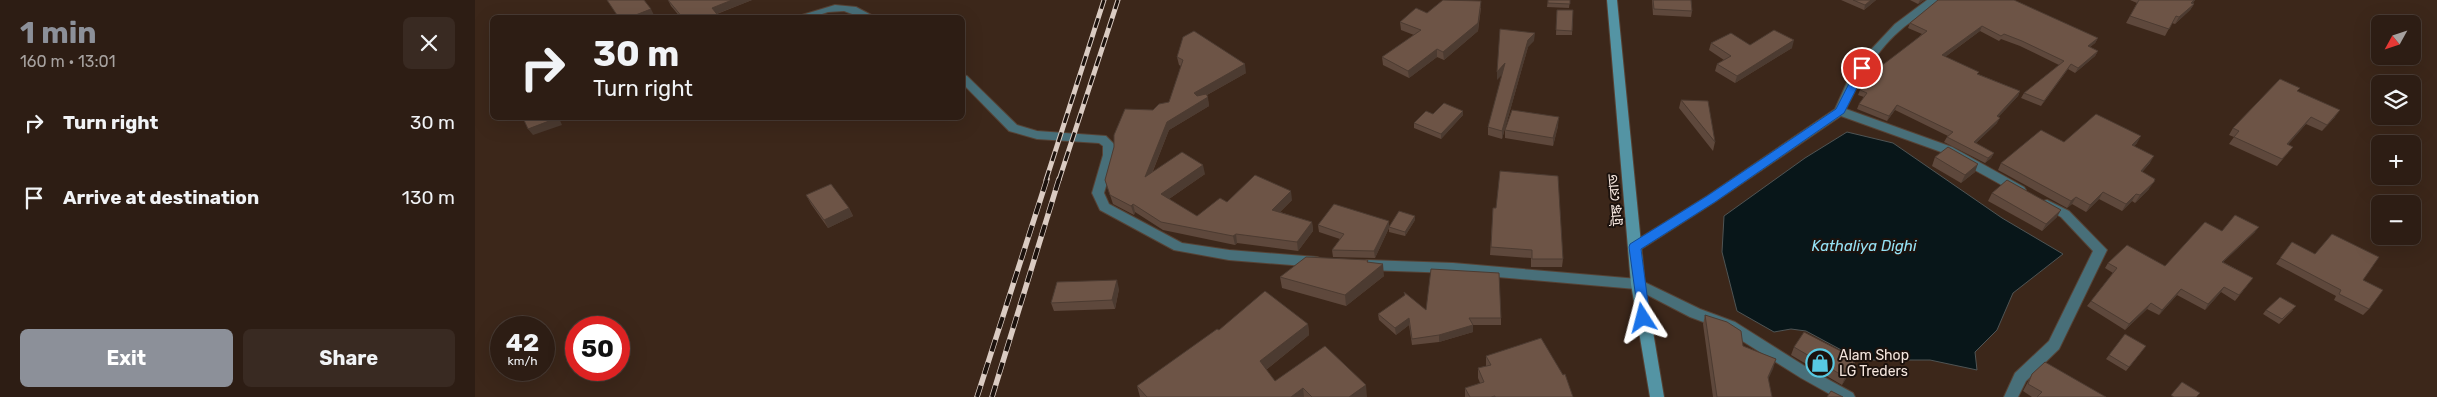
<!DOCTYPE html>
<html lang="en">
<head>
<meta charset="utf-8">
<style>
  body { margin:0; font-family:Rubik,"Noto Sans Bengali",sans-serif; background:#392a22; color:#f1f3f6; height:100vh; display:flex; flex-direction:column; font-size:19px; white-space:nowrap }
  * { box-sizing:border-box; margin:0 }
  p { font-size:16px; color:#a7a2a0 }
  .icon { flex:none; width:28px; height:28px; fill:none; stroke:currentColor; stroke-width:2; stroke-linecap:round; stroke-linejoin:round }
  .map { position:relative; flex:1; overflow:hidden }
  .details { display:flex; flex-direction:column; background:#2d1d14; width:475px }
  .details>* { flex:none }
  .banner { position:absolute; left:15px; top:15px; width:475px; height:105px; border-radius:8px; box-shadow:0 5px 20px #0002,0 0 0 1px #483b34; background:#2d1d14; color:#f1f3f6; overflow:hidden }
  .needle { width:32px; rotate:230deg }
  .buttons { position:absolute; left:1896px; top:15px; display:grid; gap:10px }
  .buttons a { display:grid; place-items:center; width:50px; height:50px; border-radius:8px; background:#2d1d14; box-shadow:0 5px 20px #0002,0 0 0 1px #483b34; font-size:25px }
  .speed { position:absolute; left:15px; top:316px; display:flex; gap:10px; font-size:25px; font-weight:700; text-align:center }
  .speed>* { display:grid; place-content:center; width:65px; height:65px; border-radius:50%; background:#2d1d14; box-shadow:0 5px 20px #0002,0 0 0 1px #483b34; line-height:1 }
  .speed small { font-size:12px; font-weight:400 }
  .speed .limit { border:8px solid #d22; background:#fff; color:#111 }
  .pin { position:absolute; display:grid; place-items:center; width:42px; height:42px; color:#fff; margin:-21px; border:2px solid #fff; border-radius:50%; box-shadow:0 1px 5px #0007 }
  .me { position:absolute; width:55px; margin:-28px; rotate:351deg; stroke-linejoin:round; filter:drop-shadow(0 0 4px #0008) }
  .turn { display:flex; align-items:center; gap:18px; height:105px; padding:0 20px; font-size:22px }
  .turn .icon { width:65px; height:65px; stroke-width:2.5 }
  .turn b { display:block; font-size:35px; line-height:42px }
  .round { display:grid; place-items:center; flex:none; width:52px; height:52px; border-radius:8px; background:#392a22 }
  .overview { display:flex; align-items:center; justify-content:space-between; height:85px; padding:0 20px }
  h1 { font-size:30px; font-weight:700; line-height:38px; color:#8c9099 }
  .primary-button { display:flex; gap:10px; margin-top:auto; padding:10px 20px }
  .primary-button a { flex:1; height:58px; border-radius:8px; background:#8c9099; color:#fff; font-size:20px; font-weight:700; line-height:58px; text-align:center }
  .primary-button a+a { background:#392a22; color:#f1f3f6 }
  ul { padding:0; list-style:none }
  li { display:flex; align-items:center; gap:15px; height:75px; padding:0 20px }
  li div { flex:1 }
  li b { display:block; font-size:19px }
  li em { font-style:normal }
  main { display:flex; flex:1; min-height:0 }
  .map>svg:first-child { display:block }
</style>
</head>
<body>
<main>
<section class="details">
<div class="overview"><div><h1>1 min</h1><p>160 m · 13:01</p></div><a class="round"><svg class="icon" aria-label="close" viewBox="0 0 24 24"><path d="M6 6l12 12M18 6L6 18"/></svg></a></div>
<ul>
<li><svg class="icon" aria-label="right" viewBox="0 0 24 24"><path d="M7 20v-9h11M14 6l5 5-5 5"/></svg><div><b>Turn right</b></div><em>30 m</em></li>
<li><svg class="icon" aria-label="arrive" viewBox="0 0 24 24"><path d="M6 21V4h12l-3 4 3 4H6"/></svg><div><b>Arrive at destination</b></div><em>130 m</em></li>
</ul>
<div class="primary-button"><a>Exit</a><a>Share</a></div>
</section>
<div class="map">
<svg width="1962" height="397" viewBox="0 0 1962 397">
  <rect width="100%" height="100%" fill="#3c271a"/>
  <path fill="#081619" stroke="#4f5454" d="M1372,132L1418,143L1527,218L1588,254L1538,293L1522,330L1500,352L1502,370L1455,360H1385L1331,331L1316,329L1299,332L1262,311L1247,252L1249,216L1330,158Z"/>
  <g fill="none" stroke-linecap="round" stroke-linejoin="round">
    <g stroke="#564235" stroke-width="2">
      <path id="minor" d="M1452,0H1463C1454,11 1440,18 1429,27C1402,49 1386,78 1371,109L1477,147L1549,187L1551,190L1549,193H1541L1469,153L1366,116L1240,202L1165,250H1155L1153,247L1155,244L1232,196L1360,109L1374,78L1390,56L1420,24Z
        M360,5L381,7L402,18H388L369,11L353,12L335,18H317Z
        M488,75L492,76L542,125L562,131L631,136L640,145V155L629,193L634,204L707,243L754,250L842,257L847,259L849,262L847,265L842,267L754,260L699,250L625,210L617,193L628,155V146L624,143L562,139L534,131L488,84Z
        M1572,200L1594,211L1632,250L1584,349L1551,381L1543,397H1529L1540,373L1574,341L1618,251L1586,217L1568,207L1566,204L1568,201Z
        M892,260L978,263L1163,279L1225,309L1260,322L1336,370L1378,393L1380,397H1360L1326,378L1250,330L1215,317L1161,289L978,273L892,270L887,268L885,265L887,262Z"/>
    </g>
    <g stroke="#564235" stroke-width="2">
      <path id="secondary" d="M1132,0H1142L1170,284L1189,397H1175L1156,284Z"/>
    </g>
    <use href="#minor" fill="#486f79" fill-rule="evenodd"/>
    <use href="#secondary" fill="#5494a4" fill-rule="evenodd"/>
    <g stroke="#dacbc2" stroke-width="5">
      <path id="rail-far1" d="M571,180L629,0
        M584,180L643,0"/>
    </g>
    <g stroke="#dacbc2" stroke-width="5.5">
      <path id="rail" d="M502,397L572,179
        M517,397L584,179"/>
    </g>
    <use href="#rail-far1" stroke="#1c120d" stroke-width="3" stroke-dasharray="10" stroke-linecap="butt"/>
    <use href="#rail" stroke="#1c120d" stroke-width="4" stroke-dasharray="12" stroke-linecap="butt"/>
  </g>
  <path fill="#5e483c" d="M193,0H277L242,14L245,18H206L196,6Z
    M1073,0H1095L1094,8L1072,7Z
    M1177,0H1216L1217,11L1216,17L1178,15Z
    M1366,0H1401L1389,10Z
    M1435,0H1449L1443,4Z
    M1539,0L1623,38L1620,43L1615,47L1623,51L1620,56L1600,73L1593,69L1566,106L1546,98L1549,93L1584,65L1545,46L1526,39L1524,41L1505,31L1470,57L1503,74L1545,91L1543,96L1523,117L1522,123L1501,143L1519,153L1516,158L1510,163L1469,142L1472,137L1473,136L1420,110L1412,121L1382,109L1384,104L1389,97L1383,95L1385,90L1447,34L1433,28L1435,23Z
    M1655,0H1720L1718,3L1719,4L1715,10L1700,24L1697,23L1690,36L1651,23L1662,3Z
    M1006,8L1003,31L969,60L962,57L934,78L908,65L907,57L939,35L926,30L925,22L952,13Z
    M1082,10H1098L1097,35H1081Z
    M1059,41L1053,47L1027,139L1013,135V127L1028,74L1022,80Z
    M1236,43L1275,45L1317,48L1260,83L1240,71L1242,64L1249,60L1234,50Z
    M702,57L771,73L732,95L734,106L694,130L678,171L730,174L694,199L722,216L752,202L817,200L805,212L837,222L838,231L823,251L762,243L760,245L688,230L660,212L659,215L638,204L630,180L678,110L694,102L706,66L704,65Z
    M1823,91L1860,117L1847,131L1831,124L1813,144V153L1802,166L1754,144L1759,137L1754,135L1758,128Z
    M1206,100L1240,142L1238,151L1204,108Z
    M988,111V115L966,139L939,128V123L958,114Z
    M1083,126L1078,146L1030,138V130Z
    M1589,142L1662,143L1659,146L1675,163L1667,172L1674,189L1660,203L1657,201L1647,211L1624,199L1611,212L1597,204L1592,208L1523,170L1526,163Z
    M1460,157L1500,172L1486,183L1457,166Z
    M1517,193L1582,217L1567,231L1513,201Z
    M331,195L374,208L378,216L353,228L336,204Z
    M1018,208L1088,259L1087,267H1056V258L1015,255Z
    M940,220L930,236L914,232V228L900,258L858,257L857,250L865,239L844,232L843,225L914,227Z
    M1747,231L1780,232L1748,262L1778,278L1760,301L1746,292L1730,310L1702,295L1684,315L1672,309L1650,330L1612,306L1616,301L1638,273L1630,268L1633,263L1690,266Z
    M1817,242L1888,280L1894,309L1888,315L1859,300L1861,296L1801,264Z
    M893,260V262L909,276L871,306L807,288L805,277Z
    M644,289L640,309L579,311L576,303Z
    M951,310L1026,318V325H998V332L964,342L937,345L934,325L921,335L904,320L903,314Z
    M1791,310H1818L1804,324L1788,314Z
    M1230,315L1268,346L1301,359L1293,379L1297,397H1238L1228,324Z
    M833,324L834,335L791,370L800,381L892,397H665L662,386L744,330Z
    M1319,347L1381,359L1378,367L1367,385L1316,355Z
    M1668,350L1651,371L1631,359L1634,355Z
    M1011,356L1098,397H990V388L1005,383L1003,378V368L1011,366Z
    M1557,374L1631,397H1557L1548,391Z"/>
  <path fill="#4c3b31" d="M257,0H277L241,14L237,8Z
    M1396,0H1401L1389,10L1390,5Z
    M1445,0H1449L1443,4Z
    M1719,0H1720L1714,8L1719,4L1715,10L1700,24L1704,17Z
    M1006,1L1003,31L969,60L968,52Z
    M176,9L179,15L173,18H153Z
    M1507,26L1505,31L1466,60L1467,55Z
    M1060,33L1059,41L1053,47L1027,139V131L1053,40Z
    M1623,38L1620,43L1610,51L1613,46Z
    M1319,40L1317,48L1260,83L1262,76Z
    M962,49V57L934,78L933,71Z
    M1623,51L1620,56L1600,73L1603,68Z
    M1030,63V71L1022,80V72Z
    M770,64L771,73L721,101L719,93Z
    M1596,64L1593,69L1566,106L1569,101Z
    M1545,91L1543,96L1519,122L1522,116Z
    M733,97L734,106L694,130L672,185L670,177L692,122Z
    M1422,105L1420,110L1412,121L1414,116Z
    M1865,110L1860,117L1847,131L1852,125Z
    M988,111V115L966,139V134Z
    M1084,117L1083,126L1078,146V138Z
    M1836,117L1831,124L1808,151L1812,144Z
    M82,118H84L87,125L58,135L53,129Z
    M1525,118L1522,123L1497,147L1499,142Z
    M1666,136L1662,143L1653,152L1657,145Z
    M1519,153L1516,158L1510,163L1513,158Z
    M1679,156L1675,163L1661,179L1666,171Z
    M1503,164L1500,172L1486,183L1490,175Z
    M728,165L730,174L688,203L686,194Z
    M1679,182L1674,189L1660,203L1665,195Z
    M816,191L817,200L799,218L797,210Z
    M1628,192L1624,199L1611,212L1615,205Z
    M1661,194L1657,201L1647,211L1651,204Z
    M1601,197L1597,204L1592,208L1596,201Z
    M658,204L660,212L659,215L656,206Z
    M374,208L378,216L353,228L349,220Z
    M1586,210L1582,217L1567,231L1571,224Z
    M940,216V220L930,236V232Z
    M914,221V228L900,258L899,251Z
    M837,222L838,231L823,251L822,242Z
    M1784,227L1780,232L1743,267L1747,262Z
    M761,234L762,243L760,245L758,236Z
    M908,264L909,276L871,306L870,295Z
    M642,280L644,289L640,309L637,300Z
    M1749,287L1746,292L1730,310L1733,304Z
    M1706,289L1702,295L1684,315L1687,310Z
    M1676,303L1672,309L1650,330L1654,324Z
    M934,318V325L921,335L920,328Z
    M833,324L834,335L787,373L785,361Z
    M998,325V332L964,342V335Z
    M1301,359L1298,369L1290,386L1293,377Z
    M1381,359L1378,367L1367,385L1370,377Z
    M891,385L892,397H874Z
    M828,388L829,397H816Z"/>
  <path fill="#6d5446" stroke="#4c3b31" d="M132,0H169L176,9L153,18H144Z
    M193,0H257L237,8L245,18H208Z
    M968,0L1006,1L1003,23L968,52L962,49L933,71L907,57L946,30L925,22L941,8L952,13Z
    M1073,0H1095V4L1073,3Z
    M1178,0H1216L1217,11L1179,9Z
    M1378,0H1396L1390,5Z
    M1463,0H1539L1623,38L1613,46L1623,51L1603,68L1596,64L1569,101L1549,93L1589,61L1547,41L1529,34L1526,36L1507,26L1467,55L1504,72L1502,74L1545,91L1522,116L1525,118L1499,142L1519,153L1513,158L1472,137L1478,132L1422,105L1414,116L1384,104L1392,93L1385,90L1397,73L1452,31L1435,23Z
    M1664,0H1719L1716,3L1719,4L1704,17L1701,16L1694,29L1655,16Z
    M1082,10H1098L1097,31L1081,30Z
    M1025,29L1060,33L1053,40L1027,131L1013,127L1030,63L1022,72Z
    M1299,30L1319,40L1262,76L1242,64L1256,56L1236,43L1256,33L1275,45Z
    M719,31L770,64L719,93L722,96L731,94L733,97L692,122L670,177L707,152L728,165L686,194L722,216L745,198L752,202L780,175L816,191L797,210L837,222L822,242L761,234L758,236L686,222L658,204L656,206L635,195L630,180L639,147V135L650,109L678,110L684,104L694,102L708,60L702,57L708,37Z
    M1805,79L1825,88L1822,91L1865,110L1852,125L1836,117L1812,144L1818,147L1807,159L1759,137L1764,131L1758,128Z
    M1206,100L1233,101L1240,142Z
    M969,103L988,111L966,134L939,123L951,111L958,114Z
    M1037,110L1084,117L1078,138L1030,130Z
    M1621,114L1666,136L1657,145L1679,156L1666,171L1680,179L1679,182L1665,195L1661,194L1651,204L1628,192L1615,205L1601,197L1596,201L1526,163L1566,130L1589,142Z
    M48,118H82L53,129Z
    M1473,147L1503,164L1490,175L1460,157Z
    M1025,171L1083,176L1088,259H1057V250L1016,247L1018,208H1021Z
    M1532,180L1586,210L1571,224L1517,193Z
    M356,184L374,208L349,220L331,195Z
    M859,204L914,221L899,251L857,250L869,234L843,225Z
    M924,211L940,216L930,232L914,227Z
    M1760,215L1784,227L1747,262L1778,278L1764,295L1749,287L1733,304L1706,289L1687,310L1676,303L1654,324L1616,301L1642,268L1633,263L1652,245L1690,266L1730,222L1747,231Z
    M1857,234L1904,257L1888,280L1908,290L1894,309L1864,294L1866,290L1805,258L1817,242L1840,254Z
    M831,257L893,260L892,262L908,264L870,295L805,277Z
    M956,269L1024,273L1026,318H994L998,325L964,335L937,339L934,318L920,328L903,314L930,295L929,292L951,310Z
    M642,280L637,300L576,303L582,282Z
    M790,291L833,324L785,361L800,381L850,346L891,385L874,397H837L828,388L816,397H672L662,386L742,329L744,330Z
    M1805,297L1821,306L1807,319L1791,310Z
    M1230,315L1252,322L1266,331L1268,346L1301,359L1293,377L1297,397H1242Z
    M1329,332L1381,359L1370,377L1319,347Z
    M1650,334L1671,346L1654,367L1634,355Z
    M1066,338L1088,375L1090,374L1098,397H1020V396L1016,397H995L990,388L1009,382L1003,368L1016,365L1011,356Z
    M1570,362L1631,397H1562L1567,392L1553,384L1557,374Z
    M1707,382L1725,393L1721,397H1699L1696,395Z
    M1356,391L1368,397H1352Z"/>
  <path fill="#1a73e8" stroke="#114b97" d="M1387,65L1392,68L1369,113L1240,202L1166,249L1175,318L1168,323L1164,321L1154,247L1155,244L1232,196L1361,109L1382,68Z"/>
  <defs>
    <g id="shop-ring" transform="scale(1.4375)"><circle r="9.5" fill="#1c120d" stroke="#57c9e2" stroke-width="1.5"/><path d="M-5-2.5h2.3a2.7 3.5 0 0 1 5.4 0H5L5.5 6h-11ZM-1.5-2.5h3a1.5 2.3 0 0 0-3 0Z" fill="#57c9e2"/></g>
  </defs>
  <g fill-rule="evenodd">
    <use href="#shop-ring" x="1345" y="363"/>
  </g>
  <g text-anchor="middle" dominant-baseline="central" stroke-width="4" stroke-linejoin="round" paint-order="stroke">
    <g font-size="14" fill="#f4e5dd" stroke="#1c120d">
      <text transform="translate(1140 200) rotate(-95)">ট্রাঙ্ক রোড</text>
    </g>
    <g font-size="14" fill="#f4e5dd" stroke="#1c120d" text-anchor="start">
      <text x="1364" y="355">Alam Shop<tspan x="1364" dy="16">LG Treders</tspan></text>
    </g>
    <g font-size="15" font-style="italic" fill="#95e2f5" stroke="#1c120d">
      <text x="1389" y="246">Kathaliya Dighi</text>
    </g>
  </g>
</svg>
<div class="buttons">
<a><svg class="needle" viewBox="-14 -14 28 28"><path d="M0-13l5 13h-10z" fill="#e53935"/><path d="M0 13l5-13h-10z" fill="#a7a2a0"/></svg></a>
<a><svg class="icon" aria-label="layers" viewBox="0 0 24 24"><path d="M12 4l9 5-9 5-9-5zM3 14l9 5 9-5"/></svg></a>
<a>+</a>
<a>−</a>
</div>
<div class="speed"><div>42<small>km/h</small></div><div class="limit">50</div></div>
<div class="pin" style="left:1387px;top:68px;background:#d93025"><svg class="icon" aria-label="arrive" viewBox="0 0 24 24"><path d="M6 21V4h12l-3 4 3 4H6"/></svg></div>
<svg class="me" style="left:1168px;top:318px" viewBox="-20 -20 40 40"><path d="M0-17L14 15 0 8-14 15z" fill="#1a73e8" stroke="#fff" stroke-width="4"/></svg>
<div class="banner">
<div class="turn"><svg class="icon" aria-label="right" viewBox="0 0 24 24"><path d="M7 20v-9h11M14 6l5 5-5 5"/></svg><div><b>30 m</b>Turn right</div></div>
</div>
</div>
</main>
</body>
</html>
